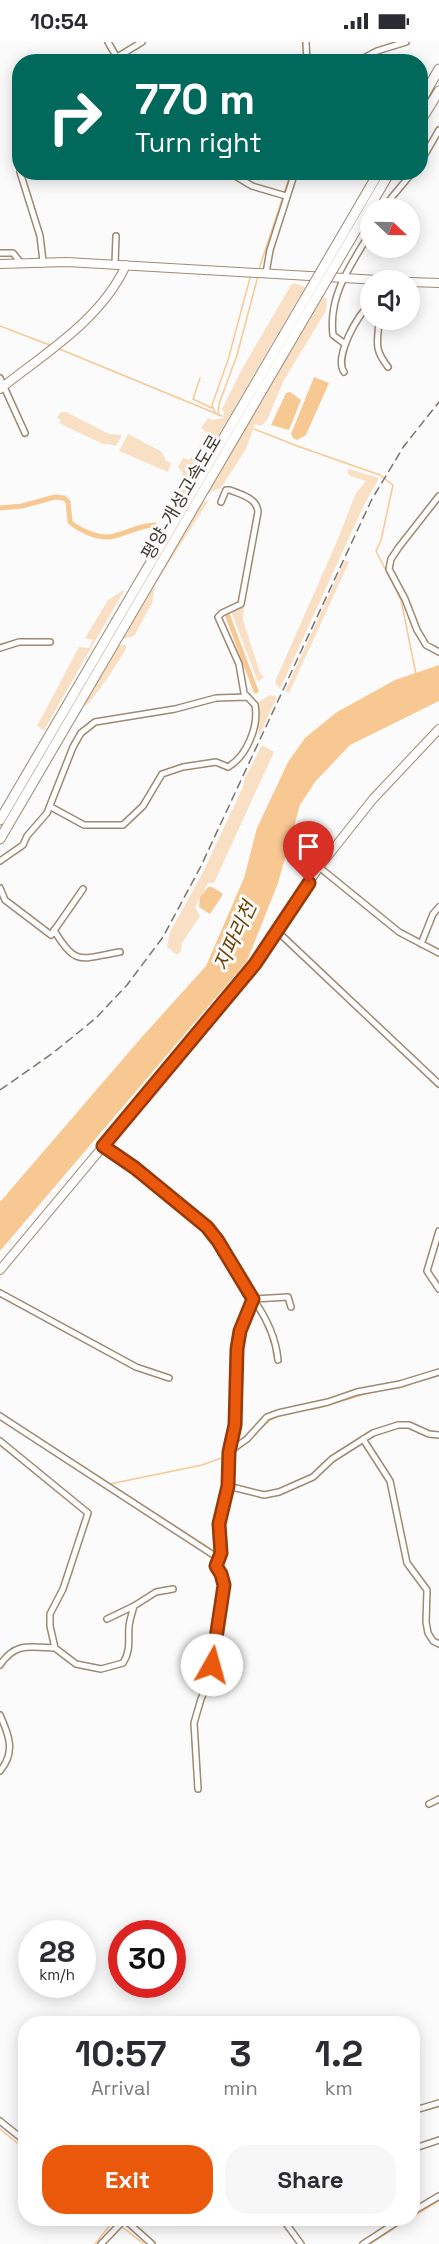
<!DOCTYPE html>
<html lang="en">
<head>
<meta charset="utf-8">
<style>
  body { margin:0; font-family:"Space Grotesk","Noto Sans KR",sans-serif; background:#f7f7f7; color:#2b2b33; height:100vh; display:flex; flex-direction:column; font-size:22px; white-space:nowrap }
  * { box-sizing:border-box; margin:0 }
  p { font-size:20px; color:#7c7c81 }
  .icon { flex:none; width:33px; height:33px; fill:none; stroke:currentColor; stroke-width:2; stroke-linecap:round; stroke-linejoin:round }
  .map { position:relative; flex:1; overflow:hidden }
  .side { position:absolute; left:18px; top:1974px; width:402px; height:210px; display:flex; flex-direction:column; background:#fff; border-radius:24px; box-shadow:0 3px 15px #0003 }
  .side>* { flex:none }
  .hud { position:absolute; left:12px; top:12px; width:416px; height:126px; border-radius:24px; box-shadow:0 3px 15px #0003; background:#00695c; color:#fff; overflow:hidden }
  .needle { width:39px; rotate:112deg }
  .tools { position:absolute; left:360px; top:156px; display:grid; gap:12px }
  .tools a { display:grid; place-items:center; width:60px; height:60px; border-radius:50%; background:#fff; box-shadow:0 3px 15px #0003; font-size:30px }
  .speed { position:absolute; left:18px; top:1878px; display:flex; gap:12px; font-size:30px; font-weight:700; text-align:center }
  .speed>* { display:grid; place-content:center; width:78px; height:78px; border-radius:50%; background:#fff; box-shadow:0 3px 15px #0003; line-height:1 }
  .speed small { font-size:15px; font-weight:400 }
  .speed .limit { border:9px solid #d22; background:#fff; color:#111 }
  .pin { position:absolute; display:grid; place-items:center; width:51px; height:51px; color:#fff; margin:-62px -26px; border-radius:50% 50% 50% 0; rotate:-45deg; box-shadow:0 0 6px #0007 }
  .pin .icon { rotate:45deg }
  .me { position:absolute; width:66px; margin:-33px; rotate:7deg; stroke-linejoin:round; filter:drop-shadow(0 0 4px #0008) }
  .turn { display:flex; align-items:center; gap:21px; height:126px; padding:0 24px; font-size:27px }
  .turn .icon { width:78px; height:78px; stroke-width:2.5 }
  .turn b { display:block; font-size:42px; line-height:51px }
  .eta { display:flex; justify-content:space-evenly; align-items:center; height:102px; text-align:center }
  .eta b { font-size:36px; font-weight:800; line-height:42px }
  .cta { display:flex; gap:12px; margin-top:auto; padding:12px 24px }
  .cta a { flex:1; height:69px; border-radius:24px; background:#ea580c; color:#fff; font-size:24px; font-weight:800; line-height:69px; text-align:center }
  .cta a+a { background:#f7f7f7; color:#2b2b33 }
  .status { display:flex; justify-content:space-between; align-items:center; height:42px; padding:0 30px; background:#fff; direction:ltr }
  .status svg { height:16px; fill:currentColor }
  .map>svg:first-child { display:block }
</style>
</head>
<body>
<div class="status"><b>10:54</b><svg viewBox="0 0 49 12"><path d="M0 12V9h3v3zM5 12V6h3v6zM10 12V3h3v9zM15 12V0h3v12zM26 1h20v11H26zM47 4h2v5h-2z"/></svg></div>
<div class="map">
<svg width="439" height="2202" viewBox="0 0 439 2202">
  <rect width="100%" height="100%" fill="#fbfbfb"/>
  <path fill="#f9dfc3" d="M294,241L305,245L178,462L170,458L183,431L178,425L183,416L189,418L196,410L207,391L201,386L208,376L212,378L223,376L224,371L222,367L242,327L291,243Z
    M323,255L327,257L326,269L284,338L267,378L261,384L255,382L246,407L224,441L220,446L207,452Z
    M61,370H66L109,392L122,393L116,404L109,402H103L59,381L61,378L57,376Z
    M128,392L162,410L166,419L171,421L168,430L119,409Z
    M349,427L379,436L363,465L280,647L275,640L277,635L335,504L356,451L366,439L350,434L347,430Z
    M209,458L155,543L152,561L134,594L123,597L203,460Z
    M345,518L349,520L289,651L285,649Z
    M125,547L44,688L37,684L79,605L89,606L93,598L85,596L108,558Z
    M244,564L243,578L260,631L264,635L258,640L231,569Z
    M119,603H126V607C114,626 102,646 87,663L82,664Z
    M270,653L277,655L259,694L256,661Z
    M262,703L274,710L214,841H208L195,865L200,874L182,901L181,909L177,913L167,905L170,890L202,832L242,747L245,736Z"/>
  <path fill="#f8c893" d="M314,335L329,341L306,393L297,398L293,396L291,392Z
    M290,350L301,358L289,388L271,383L286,351Z
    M439,623V659L350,703L315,740L300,763L278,841L247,919L0,1209V1160L141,996L206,924L244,836L257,786L288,720L305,696L337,670L395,638Z
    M208,845H212L222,851V854L210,872L199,865L200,855Z"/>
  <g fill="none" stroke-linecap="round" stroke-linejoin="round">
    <path stroke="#f8c893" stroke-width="1.5" d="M259,227L291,130
      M0,284L52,304
      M57,306L222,374
      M200,336L193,357L212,366
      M215,370L212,363L228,318L250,236
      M218,373L219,362L237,313L258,234
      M254,387L300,405L380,433L393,443L381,498L376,509L401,558L416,632
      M301,1368L315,1367L372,1350L403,1345L418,1339
      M0,1371L217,1511
      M261,1386L272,1377L282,1373
      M110,1442L202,1423L227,1414
      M0,2087L26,2108
      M412,2175L439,2159
      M121,2184L144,2202
      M95,2202L110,2183L118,2181
      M370,2202L410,2176"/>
    <path stroke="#f8c893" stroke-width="5" d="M0,466L22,464L55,455L64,456L68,460L70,480C79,488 97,496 109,495C125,493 138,483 155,483
      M227,572L256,649"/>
    <g stroke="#9e8972" stroke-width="8">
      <path id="street" d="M108,0L116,14L122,20
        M306,0L307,20
        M109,20L142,0
        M356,20L377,9L406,0
        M19,60H20
        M18,120L20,127
        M420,121L439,88
        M20,130L40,194L43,219
        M229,130L252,144L286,154
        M385,166L392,155L413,130
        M0,211H13L21,221
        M115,222L116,194
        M266,231L270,208L295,130
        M379,278C378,300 373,306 388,325
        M345,302L333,293C328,253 351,223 370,191
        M344,330C334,316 357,272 370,263
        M0,336L25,391
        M439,454L399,505L391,517L389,527L405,557L417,588L426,603L439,610
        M0,606L19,600H50
        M51,765L84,783H123L143,764L162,732L183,725L216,720L228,725C247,714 259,684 255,663L244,651L239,622L218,575L222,571L241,562L258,470C257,456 242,453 230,448H226L221,460
        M0,819L23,803L27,794L47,771L73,705L81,691L95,680L175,667L216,656L247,655
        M319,825L399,890L439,911
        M0,846L5,858L51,893L83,847
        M54,888C76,926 82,916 120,910
        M277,889L439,1042
        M421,902L433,872L439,865
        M103,1104L135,1126L207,1185L218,1199L253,1257L240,1289L237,1307L235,1383L229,1410L228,1444L219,1482L221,1511L216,1524L221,1532L224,1543L212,1614V1631L201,1657L194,1681L198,1747
        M439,1189L427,1229L439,1247
        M0,1251L136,1325L169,1336
        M278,1318C276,1296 266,1275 253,1257L288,1255L291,1265
        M0,1374L218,1516
        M363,1397L390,1439L407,1521L427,1548L426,1580L428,1591L433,1599L439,1602
        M0,1399L88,1471L63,1547L50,1572V1584L55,1606L76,1622L101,1627L123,1621C131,1609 128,1598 129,1584C130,1577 132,1571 134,1564
        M230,1409L247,1397L267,1375L278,1371L328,1360L357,1350L400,1342L439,1330
        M228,1444L264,1453L279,1450L313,1435L332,1417L373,1391L398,1383H409L429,1392L439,1393
        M107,1577L134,1564L156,1550L173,1547
        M0,1623C15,1600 30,1605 55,1606
        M0,1673C9,1693 16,1710 0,1729
        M429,1762L439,1757
        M412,2069L439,2061
        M0,2079L26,2100
        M412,2107L439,2098
        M412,2170L439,2154
        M123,2176L152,2202
        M282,2176L301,2202
        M101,2202L126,2176
        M363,2202L403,2176"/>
    </g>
    <g stroke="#9e8972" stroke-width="10">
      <path id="secondary" d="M0,222L67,220L378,238
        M410,240L439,241
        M0,347C45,311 102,277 126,223"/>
    </g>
    <g stroke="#9e8972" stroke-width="10">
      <path id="primary" d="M0,1228L255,922L319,825L373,757L439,687"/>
    </g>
    <g stroke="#9e8972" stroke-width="11">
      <path id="highway" d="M420,60L439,27
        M420,80L439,49
        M0,778L302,262
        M0,797L309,268"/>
    </g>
    <use href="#street" stroke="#fff" stroke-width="5"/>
    <use href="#secondary" stroke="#fff" stroke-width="8"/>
    <use href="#primary" stroke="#fff" stroke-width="8"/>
    <use href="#highway" stroke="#fff" stroke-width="9"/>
    <path stroke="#7b756e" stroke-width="1.5" stroke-dasharray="9 4.5" stroke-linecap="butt" d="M0,1048L53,1011L96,976L127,943L163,895L201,824L372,457L404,404L439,360"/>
    <g stroke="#9e8972" stroke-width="11" stroke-linecap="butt">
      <path id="highway-bridge" d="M302,262L379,130
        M309,268L390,130"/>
    </g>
    <use href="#highway-bridge" stroke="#fff" stroke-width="9"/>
  </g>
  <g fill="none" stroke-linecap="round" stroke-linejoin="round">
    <g stroke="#983908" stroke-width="15">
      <path id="route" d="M212,1623L224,1543L221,1532L216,1524L221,1511L219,1482L228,1444L229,1410L235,1383L237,1307L240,1289L253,1257L218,1199L207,1185L135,1126L103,1104L255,922L309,841"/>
    </g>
    <use href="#route" stroke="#ea580c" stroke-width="10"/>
  </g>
  <g text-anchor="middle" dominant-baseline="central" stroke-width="6" stroke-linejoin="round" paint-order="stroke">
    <g font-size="18" fill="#433a30" stroke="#fbfbfb">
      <text transform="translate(181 455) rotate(-60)">평양-개성고속도로</text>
    </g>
    <g font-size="20" font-style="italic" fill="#6f4300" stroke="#fbfbfb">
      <text transform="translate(235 894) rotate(-65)">지파리천</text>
    </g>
  </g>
</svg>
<div class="tools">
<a><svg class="needle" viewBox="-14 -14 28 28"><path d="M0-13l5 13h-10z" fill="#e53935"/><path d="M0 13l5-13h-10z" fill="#7c7c81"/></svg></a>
<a><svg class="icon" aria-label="sound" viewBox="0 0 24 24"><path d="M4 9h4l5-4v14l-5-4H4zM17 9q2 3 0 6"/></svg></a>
</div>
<div class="speed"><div>28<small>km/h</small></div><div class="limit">30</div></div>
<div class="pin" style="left:309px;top:841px;background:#d93025"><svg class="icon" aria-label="arrive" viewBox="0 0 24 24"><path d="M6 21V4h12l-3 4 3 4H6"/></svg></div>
<svg class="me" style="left:212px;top:1623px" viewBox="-20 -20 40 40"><circle r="19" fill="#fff"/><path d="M0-13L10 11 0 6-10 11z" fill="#ea580c"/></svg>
<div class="hud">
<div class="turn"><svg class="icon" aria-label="right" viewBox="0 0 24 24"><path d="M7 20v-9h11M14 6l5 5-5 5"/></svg><div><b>770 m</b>Turn right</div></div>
</div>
<section class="side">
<div class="eta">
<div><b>10:57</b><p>Arrival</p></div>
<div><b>3</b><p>min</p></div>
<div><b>1.2</b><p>km</p></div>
</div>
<div class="cta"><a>Exit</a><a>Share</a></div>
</section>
</div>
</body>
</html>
